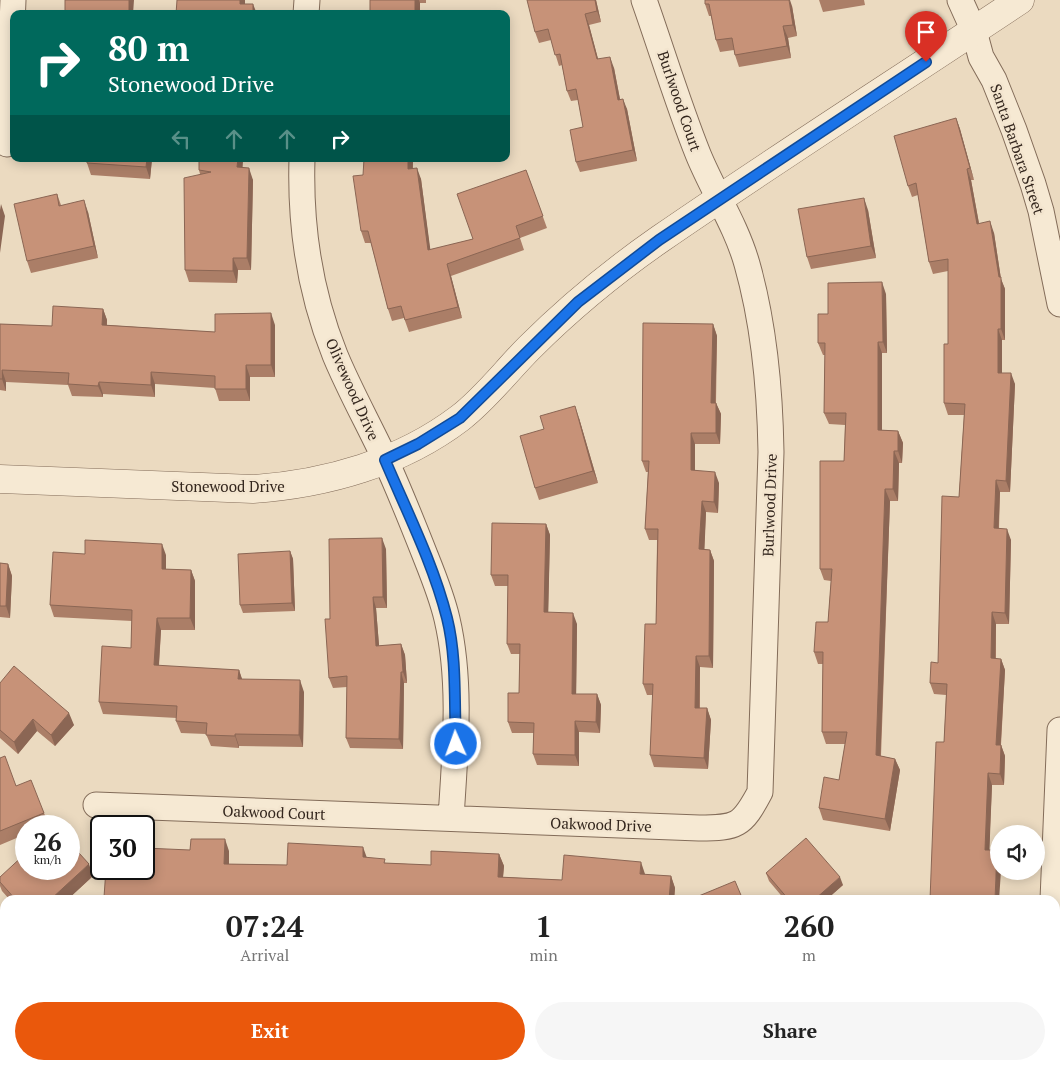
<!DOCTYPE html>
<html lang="en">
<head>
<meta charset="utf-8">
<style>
  body { margin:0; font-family:"PT Serif",serif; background:#f6f6f6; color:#222; height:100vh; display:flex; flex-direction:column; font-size:19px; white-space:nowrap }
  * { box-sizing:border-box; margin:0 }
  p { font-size:16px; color:#767676 }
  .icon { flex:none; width:28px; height:28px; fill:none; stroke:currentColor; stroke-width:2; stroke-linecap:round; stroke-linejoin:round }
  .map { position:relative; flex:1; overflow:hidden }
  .panel { position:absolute; left:0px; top:895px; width:1060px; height:175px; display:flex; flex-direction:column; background:#fff; border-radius:15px 15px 0 0; box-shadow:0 2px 12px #0003 }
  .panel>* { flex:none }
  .hud { position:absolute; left:10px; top:10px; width:500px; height:152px; border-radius:10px; box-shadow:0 2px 12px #0003; background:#00695c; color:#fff; overflow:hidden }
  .fabs { position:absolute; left:990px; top:825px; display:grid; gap:10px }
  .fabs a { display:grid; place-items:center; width:55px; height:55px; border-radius:50%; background:#fff; box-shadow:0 2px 12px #0003; font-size:25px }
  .speed { position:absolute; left:15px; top:815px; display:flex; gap:10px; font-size:25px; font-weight:700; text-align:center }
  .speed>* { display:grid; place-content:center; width:65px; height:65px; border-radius:50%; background:#fff; box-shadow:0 2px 12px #0003; line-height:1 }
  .speed small { font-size:12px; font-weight:400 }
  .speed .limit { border:2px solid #111; border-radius:8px; background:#fff; color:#111 }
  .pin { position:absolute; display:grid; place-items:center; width:42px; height:42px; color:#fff; margin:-51px -21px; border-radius:50% 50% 50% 0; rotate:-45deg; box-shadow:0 0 5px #0007 }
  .pin .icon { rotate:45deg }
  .me { position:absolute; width:55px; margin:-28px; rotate:358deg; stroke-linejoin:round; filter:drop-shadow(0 0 4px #0008) }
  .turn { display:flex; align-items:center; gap:18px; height:105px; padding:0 15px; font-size:22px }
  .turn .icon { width:65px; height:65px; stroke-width:2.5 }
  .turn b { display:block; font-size:35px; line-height:42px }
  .lanes { display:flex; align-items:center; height:48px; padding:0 15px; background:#0003; justify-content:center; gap:25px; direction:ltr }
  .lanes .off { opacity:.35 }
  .eta { display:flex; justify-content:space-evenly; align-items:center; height:85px; text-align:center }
  .eta b { font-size:30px; font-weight:700; line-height:35px }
  .action { display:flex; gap:10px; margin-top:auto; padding:10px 15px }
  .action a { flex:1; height:58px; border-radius:30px; background:#ea580c; color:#fff; font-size:20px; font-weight:700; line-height:58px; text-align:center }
  .action a+a { background:#f6f6f6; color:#222 }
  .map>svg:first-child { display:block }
</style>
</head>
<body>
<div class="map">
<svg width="1060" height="1070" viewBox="0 0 1060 1070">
  <rect width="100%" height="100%" fill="#ebdac0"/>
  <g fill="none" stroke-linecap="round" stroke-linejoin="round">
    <g stroke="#836c59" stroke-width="27">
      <path id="minor" d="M960,0L974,31L981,57L994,80L1014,130L1033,184L1041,211L1060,304
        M306,14L307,0
        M7,144L13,0
        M302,159C300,225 310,293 335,355C349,389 368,423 384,457C399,489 412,522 425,555C433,575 442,597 447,619C462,683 455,753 451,818
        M96,805L699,828C737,828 742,826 760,792L771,452C770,390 764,324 747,264C736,225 713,191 698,154C678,104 662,51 644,0
        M1053,900L1060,730
        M1047,1070V1065"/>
    </g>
    <g stroke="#836c59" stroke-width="29">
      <path id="tertiary" d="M0,479L253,489C326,484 401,463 460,418C486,398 506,371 529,348C569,308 614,271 660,239C779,157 900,80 1020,0"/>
    </g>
    <use href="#minor" stroke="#f6e9d3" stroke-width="25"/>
    <use href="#tertiary" stroke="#f6e9d3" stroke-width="28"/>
  </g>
  <path fill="#ab7e67" d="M370,0H426V3H420V14H370Z
    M596,0L601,22L589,25L598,59L614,68L620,99L627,109L637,161L580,172L576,162L583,127L578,100L571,101L567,91L562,65L559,66L551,40L539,43L535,32Z
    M705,0L792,6L797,36L788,38L791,58L739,67L735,55L734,50L720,52L716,40L711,16H709L705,4Z
    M819,0H864L865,5L823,12Z
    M956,118L960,129L974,180H971L979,223L994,233L1001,279L1005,289V340H1002V373L1015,384L1010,492H1000L999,529L1011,540L1009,624H996V659H1001L1005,670L1001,745L1005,756L1004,785H992L989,850L999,900L944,742L946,695L934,694L930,683L938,663L959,497L964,415H948L944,403L948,344V271L933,274L929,262L918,195L912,197L908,186Z
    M152,159L150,179L91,175L87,163Z
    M199,159H243L242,167L253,180L251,270H238L237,283L189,282L185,270L200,174L199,170Z
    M413,159V168L421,179L430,250L473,239L526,170L547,228L520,238L524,250L451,276L462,318L409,332L404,318L392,321L388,309L371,243H365L361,231L363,175Z
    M57,194L61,205L88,212L98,258L31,273L27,261Z
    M868,210L876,258L811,269L807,257Z
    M886,294L887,353H882V430L898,431L903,443L902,463H899L898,501H890L881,756L895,759L900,770L890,831L823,820L819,808L839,780L845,744H826L822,732L823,664H818L814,652L828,622L831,581L824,580L820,569L844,461L845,425L829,424L824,413L825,355H823L818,343L828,314Z
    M103,309L107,320V325L215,332L275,325V377H250V401H219L215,388L155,384V397L103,394V397L72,396L68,385L6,382V391L0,390V324L52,326Z
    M713,324L717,336L716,403L721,414L720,444H695V470L719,483L718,513L706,512L704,549L710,550L714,561L713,668L700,667V708H707L711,720L708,769L654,767L650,755L653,695H647L643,684L656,624L657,540H649L645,529L648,472H646L642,461Z
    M579,418L598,483L539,500L535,488L544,429Z
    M546,524L550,535L548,612L577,624L576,694H597L601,705L600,733L579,732V766L537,765L533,754L534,733H512L508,722L519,693L520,654H511L507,644L508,586H495L491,575Z
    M386,549L387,608H376L379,646L401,644L405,655L407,683H404L403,749L350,748L346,738L347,687L333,688L329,678L330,619Z
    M290,551L293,559L295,611L243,613L240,605Z
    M85,554L166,555V569L191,570L195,581V630H161L159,666L239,670L242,679L304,692L303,747L239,746V748L211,746L206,734L181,733L176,721L177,718L103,714L99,702L131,648L132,621L54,617L50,605Z
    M0,563L8,564L12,576L10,618L0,617Z
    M0,683L74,725L55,746L37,731L18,754L0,738Z
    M0,758L16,786L44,813L49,825L46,826H26V834L0,845Z
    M190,850L229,851V864L287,865L367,858L386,863L431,865L499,854L504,866L503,877L562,880L645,874V875L671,876L675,888L674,900H106L104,897Z
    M766,873L843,885L826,900H785L769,881Z
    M93,876L67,900H10L2,891L0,886V877Z
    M0,957H5V1019H0Z
    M748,1065H824V1069L748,1066Z
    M863,1065H970L969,1070H865Z"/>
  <path fill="#8b6654" d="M129,0H134L133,14H129Z
    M240,0H245V14L240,4Z
    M415,0H419L420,3V14H415Z
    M595,0H596L601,22L597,11Z
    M789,0H790L792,6L797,36L793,25Z
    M253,4L257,14H253Z
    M585,14L589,25L601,70L597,59Z
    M783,26L788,38L791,58L787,46Z
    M610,57L614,68L622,110L618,100Z
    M623,99L627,109L637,161L633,150Z
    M956,118L960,129L974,180L970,168Z
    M147,159H152L150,179L146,167Z
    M238,159H243L242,179L237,167Z
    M408,159H413L412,181L408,169Z
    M249,168L253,180L251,270L247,258Z
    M417,168L421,179L432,262L428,250Z
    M967,169L971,180L981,235L977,224Z
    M864,198L868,210L876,258L871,246Z
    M84,200L88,212L98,258L94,246Z
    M1,204L5,216L0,253V210Z
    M990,221L994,233L1001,279L1005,289V340L1001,329L999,277Z
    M233,258L238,270L237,283L233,271Z
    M447,264L451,276L462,318L458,307Z
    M882,282L886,294L887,353L883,342Z
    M103,309L107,320L106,336L102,325Z
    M271,313L275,325V377L271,365Z
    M713,324L717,336L715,414L711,403Z
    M998,329L1002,340V384L998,373Z
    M878,342L882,353V442L878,430Z
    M246,365L250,377V401L246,389Z
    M2,370L6,382V391L2,379Z
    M151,372L155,384V397L151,385Z
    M1011,373L1015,384L1010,492L1006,481Z
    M99,382L103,394V397L98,386Z
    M716,403L721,414L720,444L716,433Z
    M575,406L579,418L598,483L593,471Z
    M898,431L903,443L902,463L898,451Z
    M691,433L695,444V481L691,470Z
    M894,451L899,463L898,501L893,489Z
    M715,472L719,483L718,513L714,502Z
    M996,480L1000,492L998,540L994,528Z
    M885,489L890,501L880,767L876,755Z
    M702,501L706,512L704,561L699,549Z
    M546,524L550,535L548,623L544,612Z
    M1007,529L1011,540L1009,624L1005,613Z
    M382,538L386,549L387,608L383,597Z
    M162,544L166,555V581L162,569Z
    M710,550L714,561L713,668L709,656Z
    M290,551L293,559L295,611L292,603Z
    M8,564L12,576L10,618L6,606Z
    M191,570L195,581V630L190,618Z
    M373,597L376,608L380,657L376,646Z
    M992,612L996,624L995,670L991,658Z
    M573,613L577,624L576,705L572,694Z
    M157,618L161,630L158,677L154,665Z
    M401,644L405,655L407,683L403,672Z
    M696,656L700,667L699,719L695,708Z
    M1001,659L1005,670L1000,756L996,745Z
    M239,670L243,682L238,679Z
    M401,672L404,683L403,749L399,739Z
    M300,680L304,692L303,747L299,735Z
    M597,694L601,705L600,733L596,722Z
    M707,708L711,720L708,769L704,758Z
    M69,713L74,725L55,746L51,735Z
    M33,719L37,731L18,754L14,742Z
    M575,721L579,732V766L575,755Z
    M235,734L239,746V748L235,736Z
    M1001,745L1005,756L1004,785L1000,774Z
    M895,759L900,770L890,831L885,819Z
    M988,773L992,785L989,861L985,850Z
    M225,839L229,851V876L224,864Z
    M363,847L367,858L363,857Z
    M997,850L999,854V871H1001L999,900H995Z
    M499,854L504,866L502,888L498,877Z
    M641,862L645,874L644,886L640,874Z
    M89,864L93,876L67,900H50Z
    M671,876L675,888L674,900H669Z
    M840,877L843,885L826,900H814Z
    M965,1065H970L969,1070H967Z"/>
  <path fill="#c79278" stroke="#8b6654" d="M65,0H129V14H65Z
    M177,0H240V4H253V14H176Z
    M370,0H415V14H370Z
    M527,0H595L597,11L585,14L597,59L610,57L618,100L623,99L633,150L576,162L570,130L583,127L576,89L567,91L560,54L555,55L548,29L535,32Z
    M705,0H789L793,25L783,26L787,46L735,55L732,38L716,40L709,4H705Z
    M956,118L970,168L967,169L977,224L990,221L999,277H1001V329H998V373H1011L1006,481L996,480L994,528L1007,529L1005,613L992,612L991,658L1001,659L996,745H1001L1000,774L988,773L985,850H997L995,900H930L936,742H944L947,684L930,683L931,662L938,663L942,496L959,497L965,404L944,403V344H948V259L929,262L916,183L908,186L894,136Z
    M87,159H147L146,167L87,163Z
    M199,159H238L237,167L249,168L247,258H233V271L185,270L184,178L211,172L199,170Z
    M364,159H408V169L417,168L428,250L473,239L457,194L526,170L543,216L516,226L520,238L447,264L458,307L405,320L401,306L388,309L368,231H361L353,176L363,175Z
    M57,194L59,206L84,200L94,246L27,261L14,204Z
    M864,198L871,246L807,257L798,209Z
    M882,282L883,342H878V430L898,431V451H894L893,489H885L876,755L895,759L885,819L819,808L824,777L839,780L847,732H822L823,652H814L816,622H828L832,569H820V461H844L846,413H824L825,343H818V314H828V283Z
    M53,306L103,309L102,325L215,332V314L271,313V365H246V389H215V376L151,372V385L99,382L98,386L68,384L69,373L2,370V379H0V324L52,326Z
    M643,323L713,324L711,403H716V433H691V470L715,472L714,502L702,501L699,549L710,550L709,656H696L695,708H707L704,758L650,755L653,684H643L645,624H656L658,529H645L649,461H642Z
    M575,406L593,471L535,488L520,436L544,429L540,416Z
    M492,523L546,524L544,612L573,613L572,694H597L596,722L575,721V755L533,754L534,723L508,722V693H519L520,644H507L508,575H491Z
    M382,538L383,597H373L376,646L401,644L403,672H401L399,739L346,738L347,676L329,678L325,619H330L329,539Z
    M85,540L162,544V569L191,570L190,618H157L154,665L239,670L238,679L300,680L299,735L235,734V736L206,735L207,723L176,721L177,706L99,702L102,646L131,648L132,610L50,605L53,552L85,554Z
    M290,551L292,603L240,605L238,554Z
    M0,563L8,564L6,606H0Z
    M14,666L69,713L51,735L33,719L14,742L0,730V683Z
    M5,756L16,786L31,780L44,813L0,831V758Z
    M806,838L840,877L814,900H789L766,873Z
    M191,839H225L224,864L287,865L288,843L363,847V857L385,859L384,863L431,865V851L499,854L498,877L562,880L564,855L641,862L640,874L671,876L669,900H117L118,898L104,897L106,869H144V848L190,850Z
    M69,842L89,864L50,900H36L34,897L31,900H16L0,882V877L26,853V869H69Z
    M735,881L743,900H689Z
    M0,957H5V1007H0Z"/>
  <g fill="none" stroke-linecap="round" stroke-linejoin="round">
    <g stroke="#114b97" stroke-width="12">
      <path id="route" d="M456,744C454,703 457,658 447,618C433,563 407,512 385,460L418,444L460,418L578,302L659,240L926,62"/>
    </g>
    <use href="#route" stroke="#1a73e8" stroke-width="9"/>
  </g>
  <g text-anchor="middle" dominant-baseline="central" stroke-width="5" stroke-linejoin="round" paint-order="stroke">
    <g font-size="15" fill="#33261d" stroke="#f3e5cf">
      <text transform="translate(680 101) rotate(71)">Burlwood Court</text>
      <text transform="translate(1018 149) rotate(71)">Santa Barbara Street</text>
      <text transform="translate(353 389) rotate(66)">Olivewood Drive</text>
      <text x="228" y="486">Stonewood Drive</text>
      <text transform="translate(769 505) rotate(-88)">Burlwood Drive</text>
      <text transform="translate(274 812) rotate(2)">Oakwood Court</text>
      <text transform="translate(601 824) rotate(2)">Oakwood Drive</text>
    </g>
  </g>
</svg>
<div class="fabs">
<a><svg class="icon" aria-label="sound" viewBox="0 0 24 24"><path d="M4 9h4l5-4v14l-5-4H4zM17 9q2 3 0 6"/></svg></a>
</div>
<div class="speed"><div>26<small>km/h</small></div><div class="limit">30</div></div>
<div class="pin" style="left:926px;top:62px;background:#d93025"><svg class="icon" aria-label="arrive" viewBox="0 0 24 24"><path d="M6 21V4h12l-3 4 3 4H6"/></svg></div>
<svg class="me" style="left:456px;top:744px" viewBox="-20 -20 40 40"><circle r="17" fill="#1a73e8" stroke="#fff" stroke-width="3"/><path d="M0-11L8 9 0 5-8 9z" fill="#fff"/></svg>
<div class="hud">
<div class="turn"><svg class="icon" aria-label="right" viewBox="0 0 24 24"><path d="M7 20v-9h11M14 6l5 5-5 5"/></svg><div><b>80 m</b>Stonewood Drive</div></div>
<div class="lanes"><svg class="icon off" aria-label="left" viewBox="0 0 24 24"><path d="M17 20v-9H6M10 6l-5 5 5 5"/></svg><svg class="icon off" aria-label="ahead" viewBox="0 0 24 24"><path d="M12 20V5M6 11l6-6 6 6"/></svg><svg class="icon off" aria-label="ahead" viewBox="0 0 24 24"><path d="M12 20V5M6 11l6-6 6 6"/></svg><svg class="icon" aria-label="right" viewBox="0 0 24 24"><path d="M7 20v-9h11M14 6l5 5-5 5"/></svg></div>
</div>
<section class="panel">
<div class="eta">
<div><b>07:24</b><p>Arrival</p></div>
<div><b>1</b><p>min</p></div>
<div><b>260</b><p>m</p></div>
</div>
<div class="action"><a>Exit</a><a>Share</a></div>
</section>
</div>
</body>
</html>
